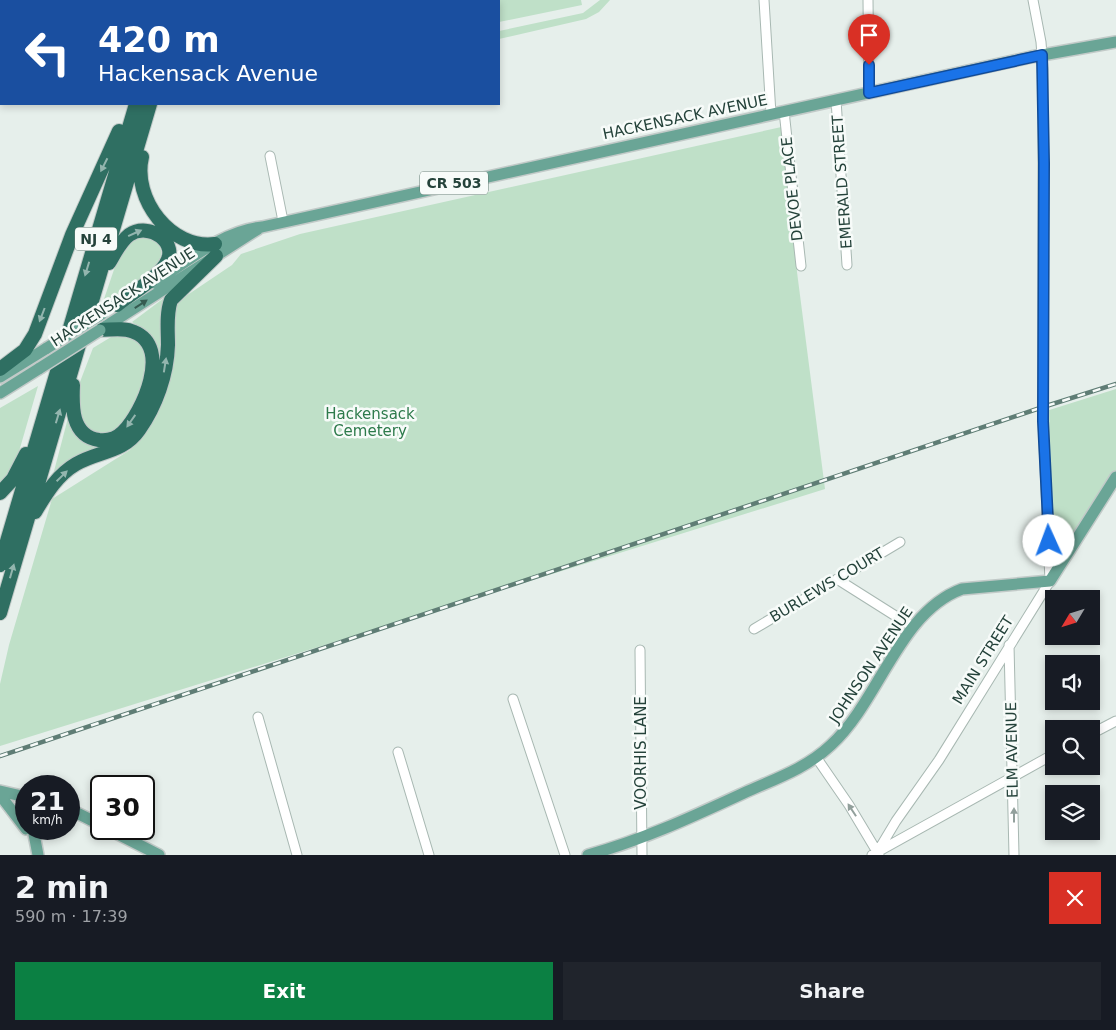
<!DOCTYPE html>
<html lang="en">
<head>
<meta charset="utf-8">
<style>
  body { margin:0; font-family:"DejaVu Sans",sans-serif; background:#20242c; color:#f1f3f6; height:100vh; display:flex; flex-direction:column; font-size:19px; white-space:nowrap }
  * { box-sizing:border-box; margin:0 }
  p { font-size:16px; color:#9ea1a6 }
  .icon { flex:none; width:28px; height:28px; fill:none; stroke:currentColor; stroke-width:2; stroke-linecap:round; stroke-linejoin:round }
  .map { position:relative; height:855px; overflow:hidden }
  .drawer { display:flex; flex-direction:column; background:#171b24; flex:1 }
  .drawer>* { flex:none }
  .banner { position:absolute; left:0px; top:0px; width:500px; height:105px; box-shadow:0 2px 8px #0003; background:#1a4fa0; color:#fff; overflow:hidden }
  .needle { width:32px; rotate:232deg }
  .fabs { position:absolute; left:1045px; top:590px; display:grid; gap:10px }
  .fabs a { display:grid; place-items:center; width:55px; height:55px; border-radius:0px; background:#171b24; box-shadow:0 2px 8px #0003; font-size:25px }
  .speed { position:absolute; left:15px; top:775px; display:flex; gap:10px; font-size:25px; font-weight:700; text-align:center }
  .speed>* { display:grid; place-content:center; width:65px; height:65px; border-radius:50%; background:#171b24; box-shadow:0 2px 8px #0003; line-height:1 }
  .speed small { font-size:12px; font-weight:400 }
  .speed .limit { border:2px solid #111; border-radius:8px; background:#fff; color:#111 }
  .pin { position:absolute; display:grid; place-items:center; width:42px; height:42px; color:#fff; margin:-51px -21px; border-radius:50% 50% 50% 0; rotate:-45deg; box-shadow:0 0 5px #0007 }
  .pin .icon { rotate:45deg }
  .me { position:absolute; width:55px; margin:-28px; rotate:358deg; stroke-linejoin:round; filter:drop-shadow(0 0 4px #0008) }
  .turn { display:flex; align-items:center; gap:18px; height:105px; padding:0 15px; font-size:22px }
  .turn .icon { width:65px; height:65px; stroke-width:2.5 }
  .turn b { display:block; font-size:35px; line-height:42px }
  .round { display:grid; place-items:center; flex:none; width:52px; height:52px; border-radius:0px; background:#20242c }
  .summary { display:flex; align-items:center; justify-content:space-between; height:85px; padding:0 15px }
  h1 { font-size:30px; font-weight:700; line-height:38px }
  .primary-button { display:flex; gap:10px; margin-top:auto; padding:10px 15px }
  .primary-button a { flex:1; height:58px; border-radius:0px; background:#0b8043; color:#fff; font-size:20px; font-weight:700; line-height:58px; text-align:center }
  .primary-button a+a { background:#20242c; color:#f1f3f6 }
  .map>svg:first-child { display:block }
</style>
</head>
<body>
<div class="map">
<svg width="1116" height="855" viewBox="0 0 1116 855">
  <rect width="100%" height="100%" fill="#e6efeb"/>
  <path fill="#bfe0c8" d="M454,0H581L582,5L499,22V1Z
    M600,0H610L599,12L586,19L499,39V31L583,13Z
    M786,126L797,272L825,489L0,746V684L9,645L52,499L130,450L156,417L172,369L174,304L232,265L241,254L300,234Z
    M138,237C146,237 154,237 159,245C173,268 119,293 103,302L121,249Z
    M168,295L162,361L157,360L140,328L132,322Z
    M116,334L135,338C140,344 145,350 146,358C148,378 131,426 111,433C100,437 90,431 82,425L77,390L83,374L93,348Z
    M38,386L18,455L4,484L0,487V408Z
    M1116,389V477L1050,581L1043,412Z
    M68,418C81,435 83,445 106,447L53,475Z"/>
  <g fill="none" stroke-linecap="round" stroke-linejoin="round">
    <g stroke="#a8b8b2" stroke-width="11">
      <path id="minor" d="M764,0L771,114
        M868,0L869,93
        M836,100L847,265
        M784,111L801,266
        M270,156L283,221
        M837,579L913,627
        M754,629L900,542
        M1009,645L1014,855
        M640,650L642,855
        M513,699L565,855
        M258,717L297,855
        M1091,734L1116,721
        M398,752L429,855
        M816,757L849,805L879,855
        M878,851L896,821L939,760L1050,581L1043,421V69L1041,42L1033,0
        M872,855L1054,754"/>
    </g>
    <g stroke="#c2cac8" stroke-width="14">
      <path id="major" d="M154,283C187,262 222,231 262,227L1031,57L1116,42
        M100,330L258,229
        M0,377L47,348
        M0,393L40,368
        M0,791L26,797
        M0,795L26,829
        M69,809L101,825
        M33,829L38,855
        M108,829L159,855
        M588,855C643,840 694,816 746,792C775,779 807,768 831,745C880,700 899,612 962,589L1050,581L1116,477"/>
    </g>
    <g stroke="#c2cac8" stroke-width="16">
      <path id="highway" d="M165,1V0
        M179,1L180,0
        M142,157C132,199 171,250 215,244
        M109,263C115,253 120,242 129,235C149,221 181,243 165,265C156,279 131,294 117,305
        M0,369L25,350L35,334L72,235L119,131
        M73,385C72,406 71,436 99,440C108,441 117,438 123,432C143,412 172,347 134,332C124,327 111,330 100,330
        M0,493L13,479L26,454
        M35,512C46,494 57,475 76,464C98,451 123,453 139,430C156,406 167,375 168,345C168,330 166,314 171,300L216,256
        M0,565L136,104
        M0,613L150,104"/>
    </g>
    <use href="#minor" stroke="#fff" stroke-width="9"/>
    <use href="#major" stroke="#6aa596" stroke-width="11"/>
    <use href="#highway" stroke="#2f6f62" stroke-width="14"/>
    <g stroke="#5f7d75" stroke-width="4.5">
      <path id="rail" d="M0,756L1043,407L1116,384"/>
    </g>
    <use href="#rail" stroke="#f7fbf9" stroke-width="2.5" stroke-dasharray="8" stroke-linecap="butt"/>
    <g stroke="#c2cac8" stroke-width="14" stroke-linecap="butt">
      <path id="major-bridge" d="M47,348L103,313
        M40,368L100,330"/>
    </g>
    <use href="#major-bridge" stroke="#6aa596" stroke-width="11"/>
  </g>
  <defs><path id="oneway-solid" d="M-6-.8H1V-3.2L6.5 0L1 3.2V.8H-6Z" transform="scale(1.25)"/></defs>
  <g fill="#93b5ae">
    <use href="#oneway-solid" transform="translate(104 165) rotate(117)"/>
    <use href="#oneway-solid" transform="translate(135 233) rotate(-24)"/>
    <use href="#oneway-solid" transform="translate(87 269) rotate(107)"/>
    <use href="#oneway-solid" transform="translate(42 315) rotate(111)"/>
    <use href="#oneway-solid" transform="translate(165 365) rotate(-81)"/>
    <use href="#oneway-solid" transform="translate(58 416) rotate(-73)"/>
    <use href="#oneway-solid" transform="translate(131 421) rotate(125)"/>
    <use href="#oneway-solid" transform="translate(62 476) rotate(-44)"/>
    <use href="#oneway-solid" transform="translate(12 571) rotate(-74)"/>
  </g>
  <use fill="#365b51" href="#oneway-solid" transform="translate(141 304) rotate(-33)"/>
  <g fill="#92a09c">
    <use href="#oneway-solid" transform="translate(852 810) rotate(-123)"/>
    <use href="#oneway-solid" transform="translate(1014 815) rotate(-90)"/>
  </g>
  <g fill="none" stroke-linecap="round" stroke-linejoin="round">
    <g stroke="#114b97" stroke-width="12">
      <path id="route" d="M869,65V93L1042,55L1044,163L1043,421L1049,541"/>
    </g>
    <use href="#route" stroke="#1a73e8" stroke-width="9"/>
  </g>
  <g text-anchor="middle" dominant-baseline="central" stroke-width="5" stroke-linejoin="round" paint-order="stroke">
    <g fill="#f7fbf9" stroke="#637a73" stroke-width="1">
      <rect x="420" y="171.5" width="68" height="23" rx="4"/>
      <rect x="75" y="227.5" width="42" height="23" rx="4"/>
    </g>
    <g font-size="14" font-weight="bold" fill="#24423a">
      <text x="454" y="183">CR 503</text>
      <text x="96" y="239">NJ 4</text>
    </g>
    <g font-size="15" fill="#24423a" stroke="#f7fbf9">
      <text transform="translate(685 117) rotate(-12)">HACKENSACK AVENUE</text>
      <text transform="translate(842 182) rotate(-94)">EMERALD STREET</text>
      <text transform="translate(792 189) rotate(-96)">DEVOE PLACE</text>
      <text transform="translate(123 297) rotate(-33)">HACKENSACK AVENUE</text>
      <text transform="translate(827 585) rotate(-31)">BURLEWS COURT</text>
      <text transform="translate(983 660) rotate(-58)">MAIN STREET</text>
      <text transform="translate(871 665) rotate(-56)">JOHNSON AVENUE</text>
      <text transform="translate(1012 750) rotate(-91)">ELM AVENUE</text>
      <text transform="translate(641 753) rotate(-90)">VOORHIS LANE</text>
    </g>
    <g font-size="15" fill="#2d7a4b" stroke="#f7fbf9">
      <text x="370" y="414">Hackensack<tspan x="370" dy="17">Cemetery</tspan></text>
    </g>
  </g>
</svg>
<div class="fabs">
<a><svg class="needle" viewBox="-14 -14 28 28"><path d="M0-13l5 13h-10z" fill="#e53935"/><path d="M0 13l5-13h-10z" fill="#9ea1a6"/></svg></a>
<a><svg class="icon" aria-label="sound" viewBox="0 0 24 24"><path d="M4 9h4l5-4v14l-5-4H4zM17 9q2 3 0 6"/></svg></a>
<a><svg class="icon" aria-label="search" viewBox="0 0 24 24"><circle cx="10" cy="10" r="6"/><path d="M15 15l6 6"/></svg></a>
<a><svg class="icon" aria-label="layers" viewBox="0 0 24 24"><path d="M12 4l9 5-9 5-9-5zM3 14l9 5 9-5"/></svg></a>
</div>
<div class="speed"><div>21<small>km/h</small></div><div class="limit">30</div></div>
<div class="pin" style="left:869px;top:65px;background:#d93025"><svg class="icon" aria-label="arrive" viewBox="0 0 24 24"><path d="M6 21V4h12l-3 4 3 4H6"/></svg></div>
<svg class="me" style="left:1049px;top:541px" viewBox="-20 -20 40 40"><circle r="19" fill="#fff"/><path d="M0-13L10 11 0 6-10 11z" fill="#1a73e8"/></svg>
<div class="banner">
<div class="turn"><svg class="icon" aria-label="left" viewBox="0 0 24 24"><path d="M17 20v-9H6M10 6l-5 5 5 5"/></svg><div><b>420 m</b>Hackensack Avenue</div></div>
</div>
</div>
<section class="drawer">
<div class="summary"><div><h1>2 min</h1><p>590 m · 17:39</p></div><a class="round" style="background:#d93025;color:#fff"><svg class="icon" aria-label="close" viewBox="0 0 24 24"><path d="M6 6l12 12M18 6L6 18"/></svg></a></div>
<div class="primary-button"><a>Exit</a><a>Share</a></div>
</section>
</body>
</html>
